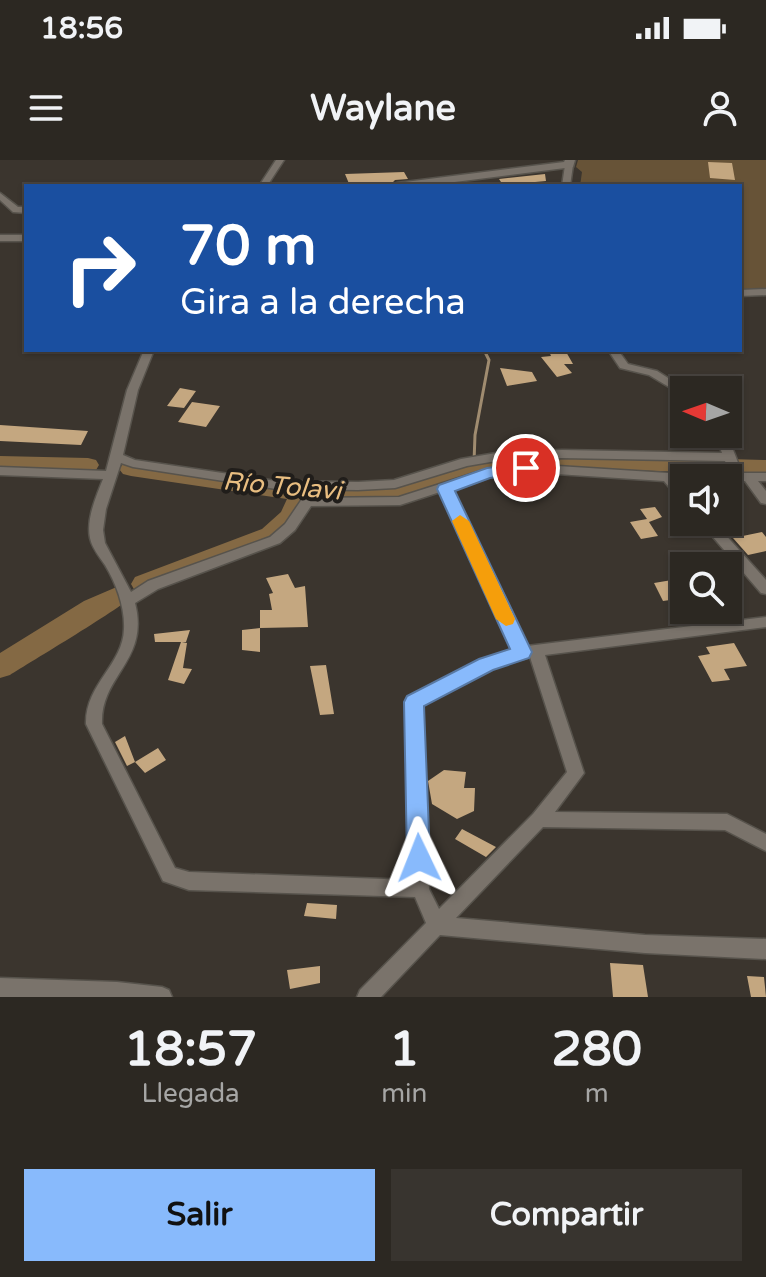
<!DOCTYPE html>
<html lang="es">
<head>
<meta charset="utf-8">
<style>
  body { margin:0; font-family:"Varela Round",sans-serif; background:#38342f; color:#f1f3f6; height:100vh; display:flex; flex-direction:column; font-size:30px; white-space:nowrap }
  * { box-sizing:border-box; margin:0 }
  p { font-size:26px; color:#a6a6a5 }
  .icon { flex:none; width:44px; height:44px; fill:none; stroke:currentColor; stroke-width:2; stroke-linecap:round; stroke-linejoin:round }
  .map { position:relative; height:837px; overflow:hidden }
  .sheet { display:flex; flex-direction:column; background:#2c2822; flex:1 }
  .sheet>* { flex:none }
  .top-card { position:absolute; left:24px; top:24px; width:718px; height:168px; border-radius:0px; box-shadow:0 2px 6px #0004,0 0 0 2px #484440; background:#1a4fa0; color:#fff; overflow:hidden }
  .needle { width:52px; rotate:272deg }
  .controls { position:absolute; left:670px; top:216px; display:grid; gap:16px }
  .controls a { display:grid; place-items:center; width:72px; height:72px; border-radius:0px; background:#2c2822; box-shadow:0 2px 6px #0004,0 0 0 2px #484440; font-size:40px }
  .pin { position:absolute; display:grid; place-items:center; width:68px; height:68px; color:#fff; margin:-34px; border:4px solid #fff; border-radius:50%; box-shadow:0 2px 8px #0007 }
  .me { position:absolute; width:88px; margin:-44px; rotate:358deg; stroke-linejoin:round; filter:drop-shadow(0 0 6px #0008) }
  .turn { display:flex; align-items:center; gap:28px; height:168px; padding:0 24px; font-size:36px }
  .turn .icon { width:104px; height:104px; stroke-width:2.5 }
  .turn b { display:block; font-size:56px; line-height:68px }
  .eta { display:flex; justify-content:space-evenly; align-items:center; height:136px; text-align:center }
  .eta b { font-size:48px; font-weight:700; line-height:56px }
  .action { display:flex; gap:16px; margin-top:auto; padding:16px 24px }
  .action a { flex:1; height:92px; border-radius:0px; background:#88bafc; color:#111; font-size:32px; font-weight:700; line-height:92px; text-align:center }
  .action a+a { background:#38342f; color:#f1f3f6 }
  .status { display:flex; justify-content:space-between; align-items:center; height:56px; padding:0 40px; background:#2c2822; direction:ltr }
  .status svg { height:22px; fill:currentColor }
  header { display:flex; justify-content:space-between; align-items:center; height:104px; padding:0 24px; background:#2c2822; font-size:36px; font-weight:700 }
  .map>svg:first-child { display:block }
</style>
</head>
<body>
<div class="status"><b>18:56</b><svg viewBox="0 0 49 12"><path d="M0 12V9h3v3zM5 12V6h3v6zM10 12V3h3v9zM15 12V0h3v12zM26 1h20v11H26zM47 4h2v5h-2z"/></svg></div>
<header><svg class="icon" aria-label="menu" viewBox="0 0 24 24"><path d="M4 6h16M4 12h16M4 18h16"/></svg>Waylane<svg class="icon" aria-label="person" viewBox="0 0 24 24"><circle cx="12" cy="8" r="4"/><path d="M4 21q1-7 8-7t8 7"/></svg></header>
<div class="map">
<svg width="766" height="837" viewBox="0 0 766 837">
  <rect width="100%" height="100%" fill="#3b352e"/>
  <path fill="#675337" d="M578,0H766V129L740,130V26H580L582,12L576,7Z"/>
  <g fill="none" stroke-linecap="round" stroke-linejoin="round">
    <path stroke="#a08c70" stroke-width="3" d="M474,302L475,275L489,200L484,190"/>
    <path fill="#846944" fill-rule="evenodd" d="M514,293L766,300V314L514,307L477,311L398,337L366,341H310L300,362L280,381L144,433L135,431L131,424L135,417L262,369L281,352L287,339L131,316L123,314L119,309L123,304L131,302L301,325H366L396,322L474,297Z
      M0,296L88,298L96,300L99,305L96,310L88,312L0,310Z
      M119,426L128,429L132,436C128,444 27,504 10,515L0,518V493L84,441Z"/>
  </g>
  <path fill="#c4a780" d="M708,2L732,3L735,20L710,18Z
    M404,12L408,19L395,20L389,26H350L345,14Z
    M545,14L546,21L503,25L499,19Z
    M565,190L573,204H564L572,213L557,217L541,197L551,196L549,191Z
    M500,208L532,212L537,221L507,226Z
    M180,228L196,231L184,248L167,246Z
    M192,242L220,246L206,267L178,262Z
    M0,265L88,271L81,285L0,281Z
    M655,347L662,357L649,362L658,376L641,379L630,362L647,359L640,349Z
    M762,372L766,377V391L748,395L733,378Z
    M288,414L295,428L305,426L308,467L260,468V450H272L269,434L273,433L266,418Z
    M684,418V438L663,441L654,423Z
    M260,468V492L242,490V470Z
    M190,470L186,482H182L187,483L183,508L192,509L184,524L168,520L181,482H155L154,474Z
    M734,483L747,506L724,509L730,520L712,522L698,496L710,494L706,487Z
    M326,505L334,554L320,555L310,506Z
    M125,576L135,602L127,606L115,582Z
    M158,588L166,600L145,613L135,602Z
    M444,610L466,612L464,628H475L474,651L457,659L432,644L428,621Z
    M462,669L496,687L486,697L455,679Z
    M307,743L337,745L336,759L304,756Z
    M610,803L643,805L648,837H613Z
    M320,806V823L290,829L287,810Z
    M747,816L764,817L766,837H751Z"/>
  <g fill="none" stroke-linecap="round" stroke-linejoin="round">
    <g stroke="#57534c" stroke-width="3">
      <path id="minor" d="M276,0H284L267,26H259Z
        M569,3L573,5L570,26H562L565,5Z
        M0,33L18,47H26V53L13,52L0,40Z
        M766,129V135L740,136V130Z
        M144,190H154L138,230L123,295L135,300L276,321L358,322L394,320L461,299L502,292L562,290L722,293L715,274H727L742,313H766V321H758L766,331V344L761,343L745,321H728V318H684V321H678L684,328V340L679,339L664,321L526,312L488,317L451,329L527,486L766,457V467L545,495L584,613L555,652L727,654L766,674V691L725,670L543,667L456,758L645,775L766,779V799L645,793L440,775L381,837H357L360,830L426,763L415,737L189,730L163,721L86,564C85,524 123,505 124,469C125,447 116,423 105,405C99,396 92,388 90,378C86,359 96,337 103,319L0,315V307L106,311L127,230ZM562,298L725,301L730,313H668L526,304L487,309L399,337L307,338L302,339L285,364L270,377L148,421L131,432L105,383L103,370L106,349L121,303L133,307L276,329L358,330L395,328L467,306L502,300ZM440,332L513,489L481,500L408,538L406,542L411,720L189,712L175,708L102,564C100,515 150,501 135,443L158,429L280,383L295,370L311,346L400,345ZM530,497L567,612L533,654L439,749L429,729L422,545L491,508Z
        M608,190H618L628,204L657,211L687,230H684V236L649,215L620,208Z
        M700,362H714L766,420V434L761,433Z
        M0,818L117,822L162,827L169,830L172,837H0Z"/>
    </g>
    <g stroke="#57534c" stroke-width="3">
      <path id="tertiary" d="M565,0H575L573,7L423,26H392L397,23L564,2Z
        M0,75H26V81H0Z"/>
    </g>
    <use href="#minor" fill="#7a736b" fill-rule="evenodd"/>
    <use href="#tertiary" fill="#7a736b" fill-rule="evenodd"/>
  </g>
  <path fill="#88bafc" stroke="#5879a4" stroke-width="2" d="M526,303L532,305V312L490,318L455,331L532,492L529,498L493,510L424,546L430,698L427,706L419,709L410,706L407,698L404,542L407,536L479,499L510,489L437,329L439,325L487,308Z"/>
  <path fill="#f59e0b" d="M460,355L469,361L515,459L513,464L506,466L496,459L452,361Z"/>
  <g text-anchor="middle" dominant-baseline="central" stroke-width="8" stroke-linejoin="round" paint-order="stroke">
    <g font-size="26" font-style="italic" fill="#e9be81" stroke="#201d1a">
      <text transform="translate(282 326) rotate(5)">Río Tolavi</text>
    </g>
  </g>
</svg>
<div class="controls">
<a><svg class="needle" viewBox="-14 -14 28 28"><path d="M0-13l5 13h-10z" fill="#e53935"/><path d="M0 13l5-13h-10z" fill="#a6a6a5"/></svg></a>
<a><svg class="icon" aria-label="sound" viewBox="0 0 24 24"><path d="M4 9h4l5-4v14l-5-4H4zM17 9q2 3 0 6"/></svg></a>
<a><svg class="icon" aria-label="search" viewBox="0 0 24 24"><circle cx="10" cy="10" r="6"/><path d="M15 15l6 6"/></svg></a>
</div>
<div class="pin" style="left:526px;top:308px;background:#d93025"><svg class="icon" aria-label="arrive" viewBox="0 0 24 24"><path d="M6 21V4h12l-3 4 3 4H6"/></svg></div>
<svg class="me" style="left:419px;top:698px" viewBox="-20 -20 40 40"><path d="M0-17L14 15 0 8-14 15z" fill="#88bafc" stroke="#fff" stroke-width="4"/></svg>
<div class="top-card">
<div class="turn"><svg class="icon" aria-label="right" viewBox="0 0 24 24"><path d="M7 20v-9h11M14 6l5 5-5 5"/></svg><div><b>70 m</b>Gira a la derecha</div></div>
</div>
</div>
<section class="sheet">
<div class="eta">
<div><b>18:57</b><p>Llegada</p></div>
<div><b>1</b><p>min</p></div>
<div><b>280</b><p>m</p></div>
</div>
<div class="action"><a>Salir</a><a>Compartir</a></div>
</section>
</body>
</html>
